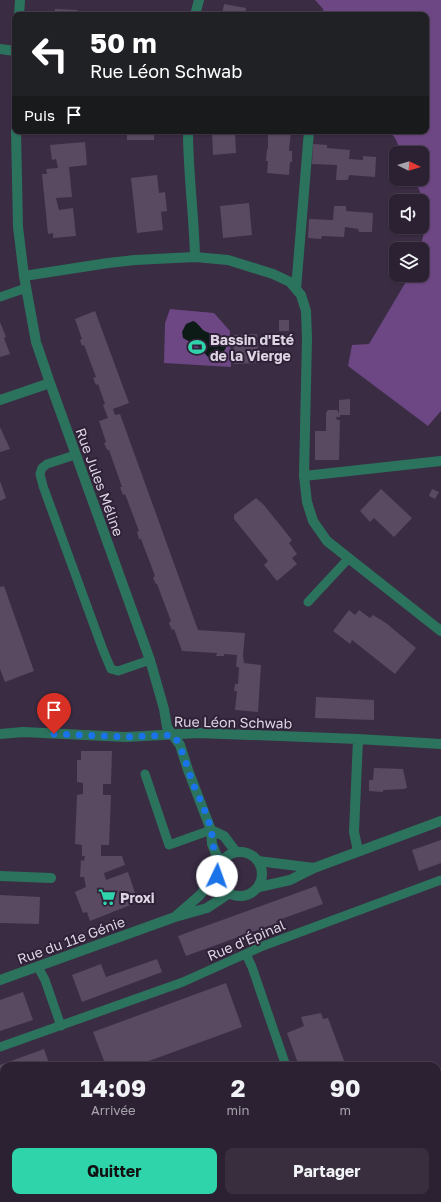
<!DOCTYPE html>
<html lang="fr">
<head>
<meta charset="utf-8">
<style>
  body { margin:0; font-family:"Golos Text",sans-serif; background:#382e3e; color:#f1f3f6; height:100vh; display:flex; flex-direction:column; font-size:15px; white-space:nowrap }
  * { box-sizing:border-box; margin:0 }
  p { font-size:13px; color:#a6a3ac }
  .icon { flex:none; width:22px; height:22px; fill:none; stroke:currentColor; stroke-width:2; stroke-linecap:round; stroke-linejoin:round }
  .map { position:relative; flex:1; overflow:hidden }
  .drawer { position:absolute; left:0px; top:1062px; width:441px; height:140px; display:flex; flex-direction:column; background:#2c2132; border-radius:12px 12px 0 0; box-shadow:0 1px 3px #0004,0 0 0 1px #483e4d }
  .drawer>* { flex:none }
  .banner { position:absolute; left:12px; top:12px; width:417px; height:122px; border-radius:8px; box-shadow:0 1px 3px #0004,0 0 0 1px #483e4d; background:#202124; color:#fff; overflow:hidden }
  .needle { width:26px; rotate:95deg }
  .buttons { position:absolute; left:389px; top:146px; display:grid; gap:8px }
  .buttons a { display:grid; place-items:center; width:40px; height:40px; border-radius:8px; background:#2c2132; box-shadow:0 1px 3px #0004,0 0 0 1px #483e4d; font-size:20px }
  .pin { position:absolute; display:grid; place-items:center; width:34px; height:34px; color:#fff; margin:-41px -17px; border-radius:50% 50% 50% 0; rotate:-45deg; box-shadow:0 0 4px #0007 }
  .pin .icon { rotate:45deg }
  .me { position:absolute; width:44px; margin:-22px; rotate:3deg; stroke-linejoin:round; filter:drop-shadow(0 0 3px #0008) }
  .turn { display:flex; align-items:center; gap:14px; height:84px; padding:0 12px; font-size:18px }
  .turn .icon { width:52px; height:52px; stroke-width:2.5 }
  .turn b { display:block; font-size:28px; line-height:34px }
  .then { display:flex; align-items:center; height:38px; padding:0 12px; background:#0003; gap:8px; font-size:15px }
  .eta { display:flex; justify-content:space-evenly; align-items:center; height:68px; text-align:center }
  .eta b { font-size:24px; font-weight:700; line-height:28px }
  .primary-button { display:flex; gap:8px; margin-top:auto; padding:8px 12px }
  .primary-button a { flex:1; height:46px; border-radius:8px; background:#2fd4aa; color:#111; font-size:16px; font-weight:700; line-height:46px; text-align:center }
  .primary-button a+a { background:#382e3e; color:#f1f3f6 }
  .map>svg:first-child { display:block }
</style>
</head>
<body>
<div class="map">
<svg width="441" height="1202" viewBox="0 0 441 1202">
  <rect width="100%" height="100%" fill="#3a2c43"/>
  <path fill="#6c4783" d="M315,0H441V411L428,426L348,366L352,345L369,344L410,275H422V249H420L429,211L414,179H422V153H402L395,138L389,131H426V15H324L323,9Z
    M170,309L214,313L230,331L231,367L164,363L165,323Z"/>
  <path fill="#0c1b16" d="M193,321C198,323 200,327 203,330C213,337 223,330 227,345C223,355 219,359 209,358L199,347L183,338L182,332L186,324Z"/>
  <path fill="#594a62" d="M224,4L246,8L245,15H222Z
    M55,9L77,10V15H54Z
    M127,131H154V140H127Z
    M212,131H235L236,153L213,155Z
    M268,131H291L289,151H292V162H290L289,175L267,173L268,161H266L267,149H268Z
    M85,142L87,165L69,167L72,197L56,198L59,210L73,208L76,236L53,238V233L48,234L42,174H47L46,169L58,168L56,159L52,160L50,145Z
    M313,144L327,145V148L350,150L349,159L363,160V156L376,157L375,177L349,175L348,180H336L337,165L312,164Z
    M157,175L159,193L165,192L167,211L161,212L163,230L137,233L131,178Z
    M249,203L252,235L223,238L220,206Z
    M334,206H346V211L373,213L372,232H359L358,229L345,227L344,237L322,236L321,239L308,238L309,219L333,220Z
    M95,311L129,403L113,409L115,415L120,414L198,630L245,633L243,655L244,663L261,665L258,712L235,710L237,691H234L235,684H238L239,667H236L237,655L224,654V656H216L217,653L182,651L174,629L172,630L169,623L171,621L157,584H156L153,578L155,576L141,539H139L137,532L139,531L125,494L123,495L120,487H122L109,450H107L104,443L106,442L99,421L108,418L103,405L105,404L98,384L96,385L93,378L96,377L84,345L82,346L80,340L82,339L75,319Z
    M279,320H289V331H279Z
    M0,322L6,337L4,338L10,354L0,357Z
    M257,334L259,363L234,364L233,335Z
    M350,399V415H340V417H336L337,420H340L339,460H315V431H326V413L328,410H337L339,413V400Z
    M0,427L10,449L0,452Z
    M0,481L6,498L0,501Z
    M381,489L412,518L394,537L374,518L370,522L360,511Z
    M432,489L439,492L435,499L429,496Z
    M256,498L264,505L292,540L289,543L297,554L292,558L297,564L277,581L264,565L268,561L234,519V515Z
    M4,586L34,671L5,682L0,669V587Z
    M349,610L355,615L359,610L370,618L373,615L386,623L416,648L395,674L352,640L350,644L333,631Z
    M316,697L374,700V720L315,718Z
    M81,751H112L111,784H103V795H111L109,845H101V856H122L125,865L104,873L106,880L128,872L138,902L90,921L87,912L83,913L75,892L86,887L84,877H80L81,860L84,861L85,856H82V845L75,844L77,795L83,794V783L77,782V760H81Z
    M374,768L403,769L407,788L404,789L383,790V792L369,791V780H373Z
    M441,840V863L419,871L412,850Z
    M316,886L323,904L276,921L277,923L186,956L178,936Z
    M0,895L40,897L39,924L0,923Z
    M157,959L162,972L82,1002L72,975L101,964L106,977Z
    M226,983L242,1027L135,1066H106L93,1032Z
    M23,992L33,1020L0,1031V1000Z
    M321,1013L323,1019L328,1018L346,1066H299L287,1033L304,1026L301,1017Z
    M44,1049L50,1066H4V1113L0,1115V1065Z
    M437,1098H441V1118H437Z
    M347,1198H394L395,1202H348Z"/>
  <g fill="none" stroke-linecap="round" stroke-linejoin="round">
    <path stroke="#2c735e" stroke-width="9" d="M0,297L26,288
      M75,455L47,464L42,468L40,474L43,486L103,650L111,669L118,671L150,660
      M308,602L349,558
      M145,774L169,845L211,830
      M246,954L252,967L286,1066
      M38,967L45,980L61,1026
      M0,1047L183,982L263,946L441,880
      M333,1198L335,1202"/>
    <path stroke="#2c735e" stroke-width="10" d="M19,15L20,0
      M195,15L199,0
      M0,49L15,51
      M16,131L18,227L24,276L36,342L50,383L150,660L164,709L167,727L180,745L188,770L211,830L212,844L216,854L221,862
      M188,131C188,173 194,215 195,257
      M24,276L108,263L135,260L195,257L228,260L273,274L290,282L301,295L306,311L307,338L304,476L307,502L313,521L327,541L441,631
      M296,289L309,131
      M0,400L50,383
      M304,476L441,461
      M0,734L23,732L126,737L198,733L358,739L441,744
      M211,830L224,836L236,852
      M358,851L354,832L358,739
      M218 874a22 22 0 1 1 44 0a22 22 0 1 1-44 0Z
      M258,861L314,868
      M0,876L51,878
      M259,887L290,880L314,868L441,821
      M177,915L199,896L217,876
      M0,980L175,917L207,908L228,894"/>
  </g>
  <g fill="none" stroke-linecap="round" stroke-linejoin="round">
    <path stroke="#1a73e8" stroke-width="7" stroke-dasharray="0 12.6" d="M54,734L126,737L174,735C183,750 187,767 193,784C199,797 208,816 211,830C214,845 211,848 221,862L217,876"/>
  </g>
  <defs>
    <g id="stadium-bare" transform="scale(1.38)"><path d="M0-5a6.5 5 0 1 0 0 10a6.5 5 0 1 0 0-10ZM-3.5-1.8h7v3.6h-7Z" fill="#2fd4aa" stroke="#2f2238" stroke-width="2.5" paint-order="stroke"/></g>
    <g id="supermarket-bare" transform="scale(1.38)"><path d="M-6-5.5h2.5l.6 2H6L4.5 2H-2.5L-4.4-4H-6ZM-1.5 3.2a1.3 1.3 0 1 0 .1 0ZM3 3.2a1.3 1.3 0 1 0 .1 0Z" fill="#2fd4aa" stroke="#2f2238" stroke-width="2.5" paint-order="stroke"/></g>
  </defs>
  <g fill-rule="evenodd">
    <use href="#stadium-bare" x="197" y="347"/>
    <use href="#supermarket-bare" x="107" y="897"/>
  </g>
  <g text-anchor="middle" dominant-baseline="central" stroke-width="4" stroke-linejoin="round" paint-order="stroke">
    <g font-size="14" font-weight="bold" fill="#ddd5e3" stroke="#2f2238" text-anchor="start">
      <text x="210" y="339">Bassin d'Eté<tspan x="210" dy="16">de la Vierge</tspan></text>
      <text x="120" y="897">Proxi</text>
    </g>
    <g font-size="14" fill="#ddd5e3" stroke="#2f2238">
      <text transform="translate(100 482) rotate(70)">Rue Jules Méline</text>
      <text transform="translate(233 722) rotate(1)">Rue Léon Schwab</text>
      <text transform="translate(71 940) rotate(-20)">Rue du 11e Génie</text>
      <text transform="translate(246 940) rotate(-23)">Rue d'Épinal</text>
    </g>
  </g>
</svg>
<div class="buttons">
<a><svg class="needle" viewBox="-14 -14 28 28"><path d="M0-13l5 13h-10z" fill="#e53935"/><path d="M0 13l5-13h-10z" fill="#a6a3ac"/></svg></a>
<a><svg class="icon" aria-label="sound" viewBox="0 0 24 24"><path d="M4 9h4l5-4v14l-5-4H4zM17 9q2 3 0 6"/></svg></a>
<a><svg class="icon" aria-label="layers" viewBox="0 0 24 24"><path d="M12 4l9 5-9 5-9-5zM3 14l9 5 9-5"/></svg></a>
</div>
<div class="pin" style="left:54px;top:734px;background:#d93025"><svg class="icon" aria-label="arrive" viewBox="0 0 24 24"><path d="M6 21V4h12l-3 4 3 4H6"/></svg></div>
<svg class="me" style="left:217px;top:876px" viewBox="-20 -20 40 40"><circle r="19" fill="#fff"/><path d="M0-13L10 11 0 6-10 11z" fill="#1a73e8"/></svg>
<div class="banner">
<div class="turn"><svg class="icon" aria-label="left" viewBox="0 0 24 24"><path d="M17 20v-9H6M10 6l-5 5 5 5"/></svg><div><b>50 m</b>Rue Léon Schwab</div></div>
<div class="then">Puis<svg class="icon" aria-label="arrive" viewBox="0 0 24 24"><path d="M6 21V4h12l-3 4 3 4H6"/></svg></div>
</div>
<section class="drawer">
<div class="eta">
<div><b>14:09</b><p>Arrivée</p></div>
<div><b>2</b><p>min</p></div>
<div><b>90</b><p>m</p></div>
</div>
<div class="primary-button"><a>Quitter</a><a>Partager</a></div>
</section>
</div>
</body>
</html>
